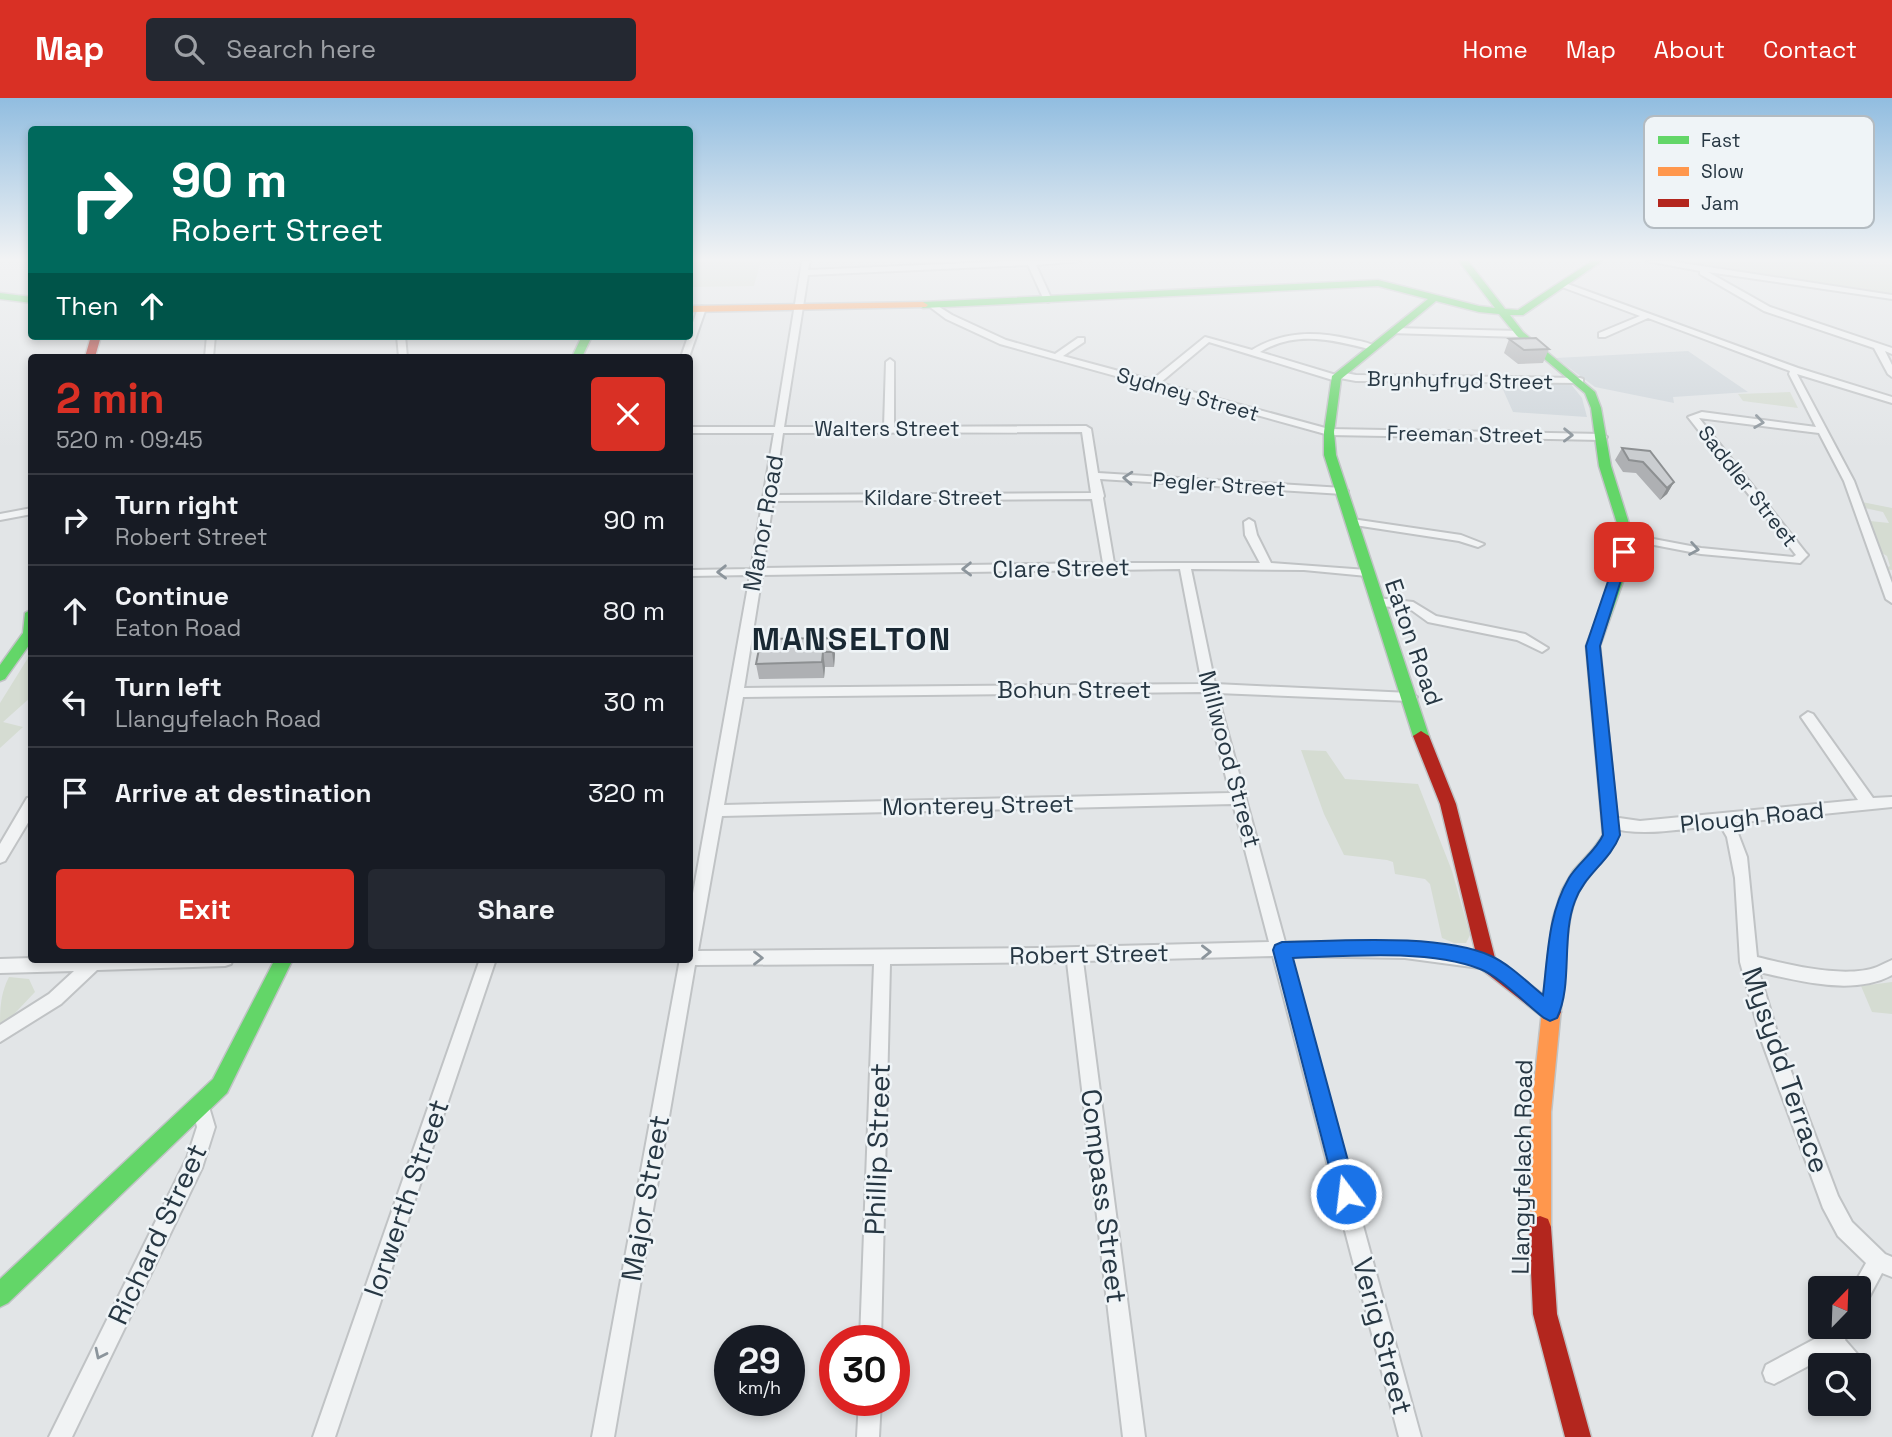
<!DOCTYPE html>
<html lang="en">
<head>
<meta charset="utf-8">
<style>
  body { margin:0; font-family:"Space Grotesk",sans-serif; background:#242831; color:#f1f3f6; height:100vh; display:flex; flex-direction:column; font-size:26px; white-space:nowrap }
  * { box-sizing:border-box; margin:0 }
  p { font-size:23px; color:#9ea1a6 }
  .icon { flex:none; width:38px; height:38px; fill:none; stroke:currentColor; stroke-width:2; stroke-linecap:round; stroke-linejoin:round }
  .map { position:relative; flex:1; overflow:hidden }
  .sheet { position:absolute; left:28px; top:256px; width:665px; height:609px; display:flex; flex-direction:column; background:#171b24; border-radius:7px; box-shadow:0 4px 10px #0003 }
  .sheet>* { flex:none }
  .hud { position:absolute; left:28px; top:28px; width:665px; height:214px; border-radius:7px; box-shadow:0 4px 10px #0003; background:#00695c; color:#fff; overflow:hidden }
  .needle { width:46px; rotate:23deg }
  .controls { position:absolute; left:1808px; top:1178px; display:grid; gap:14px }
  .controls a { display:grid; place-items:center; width:63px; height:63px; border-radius:7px; background:#171b24; box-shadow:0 4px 10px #0003; font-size:35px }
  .speed { position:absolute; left:714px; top:1227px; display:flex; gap:14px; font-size:35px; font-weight:700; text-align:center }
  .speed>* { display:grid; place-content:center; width:91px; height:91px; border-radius:50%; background:#171b24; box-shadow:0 4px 10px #0003; line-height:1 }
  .speed small { font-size:18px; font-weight:400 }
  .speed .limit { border:10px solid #d22; background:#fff; color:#111 }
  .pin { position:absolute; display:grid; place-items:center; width:60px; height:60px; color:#fff; margin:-30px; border-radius:14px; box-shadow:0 4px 10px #0006 }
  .me { position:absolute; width:77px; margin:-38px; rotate:345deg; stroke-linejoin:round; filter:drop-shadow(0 0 5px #0008) }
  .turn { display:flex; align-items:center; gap:24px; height:147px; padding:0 28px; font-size:32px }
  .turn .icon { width:91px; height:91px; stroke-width:2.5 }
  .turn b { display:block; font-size:49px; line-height:60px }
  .then { display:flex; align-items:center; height:66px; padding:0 28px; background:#0003; gap:14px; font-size:26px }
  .round { display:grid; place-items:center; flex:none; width:74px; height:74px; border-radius:7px; background:#242831 }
  .headline { display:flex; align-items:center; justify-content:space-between; height:119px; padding:0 28px }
  h1 { font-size:42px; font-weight:600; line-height:52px; color:#d93025 }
  .primary-button { display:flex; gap:14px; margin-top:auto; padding:14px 28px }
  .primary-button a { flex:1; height:80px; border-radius:7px; background:#d93025; color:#fff; font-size:28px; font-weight:600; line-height:80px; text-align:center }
  .primary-button a+a { background:#242831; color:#f1f3f6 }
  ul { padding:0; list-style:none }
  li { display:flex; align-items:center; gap:21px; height:91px; padding:0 28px; border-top:2px solid #363941 }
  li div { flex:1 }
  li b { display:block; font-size:26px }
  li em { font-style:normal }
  header { display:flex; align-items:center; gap:42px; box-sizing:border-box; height:98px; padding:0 35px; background:#d93025; color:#fff }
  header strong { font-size:33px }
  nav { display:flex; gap:38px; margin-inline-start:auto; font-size:24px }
  .search { width:490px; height:63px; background:#242831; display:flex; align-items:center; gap:18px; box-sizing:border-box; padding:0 24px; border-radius:7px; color:#9ea1a6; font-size:26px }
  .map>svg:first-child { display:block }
</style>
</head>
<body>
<header>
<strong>Map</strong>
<div class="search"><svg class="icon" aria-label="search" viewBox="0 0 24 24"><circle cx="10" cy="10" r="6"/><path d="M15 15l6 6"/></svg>Search here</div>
<nav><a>Home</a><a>Map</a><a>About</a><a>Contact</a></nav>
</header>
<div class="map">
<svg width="1892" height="1339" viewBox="0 0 1892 1339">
  <rect width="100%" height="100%" fill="#e2e5e7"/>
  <path fill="#cfd6db" d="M1688,253L1748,294L1673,299L1674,305L1595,289L1556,260Z
    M1500,285H1570L1582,300L1587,319L1513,314Z"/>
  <path fill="#d5dcd2" d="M690,163H761L754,188L690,189Z
    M1669,163L1892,166V198Z
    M1790,294L1798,310L1743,303L1738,296Z
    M1862,404L1892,410V472L1884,471L1890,468L1887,458L1880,454L1870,423L1889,425L1883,414L1865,410Z
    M31,555V599L3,624L23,629L0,650V605Z
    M1301,652L1326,653L1345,681L1418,686L1452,773L1470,837L1466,845H1454L1442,840L1430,786L1425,781L1395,776L1393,764L1387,762L1344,757L1324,716Z
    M9,879L29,881L35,894L0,931C0,913 0,896 9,879Z
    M1892,884V916L1872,914L1861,888Z"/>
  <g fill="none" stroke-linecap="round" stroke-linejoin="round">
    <g stroke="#c0c3c5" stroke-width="4">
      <path id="street" d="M802,163H810L808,172L1016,163H1080L1036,167L1052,202L1048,204L1044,202L1028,167L808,177L784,329H884L886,264L890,261L894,264V329L1086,328L1091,331L1098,375L1343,390L1348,393L1343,396L1100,381L1104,398L1103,400L1114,465H1260L1245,437L1244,424L1249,421L1254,424L1257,437L1271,465L1367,472L1373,475L1367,478L1304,472L1191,471L1215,586L1410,595L1417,599L1410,603L1217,595L1285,844L1405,846L1487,857L1493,859L1495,864L1493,869L1487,871L1405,860L1289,858L1421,1339H1399L1273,858L1083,863L1145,1339H1123L1067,864L890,866L881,1242H860L874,866L695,867L614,1339H592L680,861H690V812L750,477L690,478V472L751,471L774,335H690V329H775ZM1082,334L1091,395L774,397L783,335ZM1092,401L1103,465L763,470L773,403ZM1180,471L1202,586L744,590L762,477ZM1204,594L1230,695L724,707L743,599ZM1233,706L1269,844L1039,850L698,853L722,718Z
        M1647,163H1669L1892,197V201L1708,174L1770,209L1892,250V256L1885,253L1892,267V279L1888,276L1874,250L1764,213L1700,176V173Z
        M1565,185L1798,270L1892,299V305L1797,276L1854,383L1892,485V505L1886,501L1844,383L1819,335L1699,320L1806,455L1808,457L1800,465L1701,456L1623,441V437L1627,436L1701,450L1793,459L1796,457L1688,319L1702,314L1816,329L1789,276L1790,273L1648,220L1605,239H1599V235L1640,218L1562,189L1561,187Z
        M933,205L952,217L1006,242L1055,256L1078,240H1084V244L1063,258L1152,282L1205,239L1252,252C1283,233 1315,233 1350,241C1359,243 1369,244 1376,249L1372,252C1334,242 1296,232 1260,254L1336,277L1340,274L1356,277L1580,280L1583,281V285L1356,283L1340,280L1336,283L1209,244L1160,285L1329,331L1602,336L1607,339L1602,342L1329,337L1000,246L946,221L930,209V205Z
        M702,208L706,210L689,259H681L698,210Z
        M1393,230L1520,233L1524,236L1520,239L1390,235L1389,233Z
        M207,238H215L213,259H205Z
        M397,238H405L407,259H399Z
        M32,410V416L0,422V416Z
        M1352,421L1461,437L1484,446L1478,449L1459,443L1348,426V422Z
        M1377,500L1413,504L1436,518L1525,536L1548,550L1542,554L1517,542L1428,524L1410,511L1373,507V501Z
        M1808,614L1813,616L1873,700L1892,699V709L1734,725L1747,759L1757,859C1789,867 1845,881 1877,869C1882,867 1887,864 1892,862V877C1854,898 1799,883 1759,874L1780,944L1838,1098L1852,1124L1885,1156L1892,1159V1179L1882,1175L1865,1207L1858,1210V1190H1852L1866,1165L1838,1138L1823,1110L1762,944L1740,864L1735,780L1727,739L1720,727C1684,730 1643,740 1607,729L1605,725L1607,721L1612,719L1640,723L1858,702L1801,619Z
        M32,699V718L5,763L0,765V746L27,700Z
        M32,860V861H233L231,866L225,868L97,872L61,906L0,944V927L49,896L74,873L0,875V861Z
        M480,861H496L335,1339H313Z
        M201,999L207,1002L215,1029L202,1070L72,1339H49L187,1060L197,1029L192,1008L195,1002Z
        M1829,1228H1851L1845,1242L1859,1258L1862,1266L1859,1274L1858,1267H1838L1829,1257L1774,1286L1766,1283L1763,1275L1766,1267L1824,1236Z
        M859,1302H881L879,1339H857Z"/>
    </g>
    <g stroke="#c0c3c5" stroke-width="3">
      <path id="fast" d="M1459,163H1468L1505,211L1518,212L1592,163H1602L1523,217H1510L1523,234L1595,294L1601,310L1611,368L1632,435L1630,464L1600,548L1619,737C1611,757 1595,769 1583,787C1569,807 1568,834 1566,858L1564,864L1557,866L1550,864L1548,858L1553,820L1562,792L1573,773L1593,751L1603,737L1586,548L1618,464L1620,435L1599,368L1591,310L1585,295L1517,238L1499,216L1479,214L1436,203L1341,281L1334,334L1336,357L1429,638L1421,643L1413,638L1324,357V334L1332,278L1428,201L1378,188L923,210L918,207L923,204L1378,182L1479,208L1495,210Z
        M0,195L32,199V205L0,201Z
        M582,238H592L582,259H572Z
        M32,511V543L5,581L0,583V567L23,535L25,515Z
        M275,861H293L227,995L8,1205L0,1209V1181L213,981Z"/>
    </g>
    <g stroke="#c0c3c5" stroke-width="3">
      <path id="slow" d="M923,204L928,207L926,209L690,214V208Z
        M1557,850L1564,852L1566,858L1551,1014V1129L1548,1137L1540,1140L1532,1137L1529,1129L1531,1014L1548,858L1550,852Z"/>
    </g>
    <g stroke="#c0c3c5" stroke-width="3">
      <path id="jam" d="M91,238H101L95,259H85Z
        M1421,633L1429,638L1456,706L1495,860L1558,908L1561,914L1558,920L1551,923L1544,920L1480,870L1478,864L1440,706L1413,638Z
        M1540,1118L1548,1121L1551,1129L1557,1216L1591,1339H1565L1533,1216L1529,1129L1532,1121Z"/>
    </g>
    <use href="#street" fill="#f1f3f4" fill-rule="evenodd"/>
    <use href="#fast" fill="#63d668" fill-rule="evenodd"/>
    <use href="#slow" fill="#ff974d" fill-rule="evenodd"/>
    <use href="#jam" fill="#b3261e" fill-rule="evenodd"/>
  </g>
  <path fill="#aeb0b3" d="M1509,241L1549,251L1543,265L1518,266L1504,255Z
    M1622,350L1674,384L1667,396L1660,402L1636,375L1623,374L1615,362Z
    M833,540L835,556L834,569H825L824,580L759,581L756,566Z"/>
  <path fill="#8d9092" d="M1674,384L1667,396L1660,402L1667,390Z
    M833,540L835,556L834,569L832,554Z
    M823,554L825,569L824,580L822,564Z"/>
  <path fill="#cacdd0" stroke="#8d9092" stroke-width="2" d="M1536,240L1549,251L1524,252L1509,241Z
    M1622,350L1650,353L1674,384L1667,390L1643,364L1629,362Z
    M833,540L832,554H823L822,564L756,566L761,541Z"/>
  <defs><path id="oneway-chevron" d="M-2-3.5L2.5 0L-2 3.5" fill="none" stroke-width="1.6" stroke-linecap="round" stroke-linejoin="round" transform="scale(1.75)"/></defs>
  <g stroke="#8c959c">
    <use href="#oneway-chevron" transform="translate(1759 324) rotate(8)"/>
    <use href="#oneway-chevron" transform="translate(1568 337) rotate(1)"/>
    <use href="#oneway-chevron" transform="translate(1128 380) rotate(-176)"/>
    <use href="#oneway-chevron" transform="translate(1694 451) rotate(10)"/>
    <use href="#oneway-chevron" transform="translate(967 471) rotate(179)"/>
    <use href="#oneway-chevron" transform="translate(722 474) rotate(179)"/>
    <use href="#oneway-chevron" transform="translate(1206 854) rotate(-1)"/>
    <use href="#oneway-chevron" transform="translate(758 860)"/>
    <use href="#oneway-chevron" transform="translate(100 1256) rotate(116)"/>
  </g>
  <linearGradient id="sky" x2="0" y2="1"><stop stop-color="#91bde0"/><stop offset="0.46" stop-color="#f2f3f4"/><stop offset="1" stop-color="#f2f3f4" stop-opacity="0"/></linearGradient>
  <rect width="1892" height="351" fill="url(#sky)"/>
  <path fill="#1a73e8" stroke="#114b97" stroke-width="2" d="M1619,451L1630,454L1600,548L1620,737C1610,763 1584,777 1575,803C1561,839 1573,887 1557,920L1550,923L1544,920C1527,907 1499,878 1480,871C1428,851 1348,858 1293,860L1357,1096L1354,1103L1346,1107L1338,1103L1273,852L1275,847L1282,844C1339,843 1440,835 1491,858C1509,866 1527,884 1543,897C1548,856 1548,816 1569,780C1578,765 1596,753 1603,737L1586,548Z"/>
  <g text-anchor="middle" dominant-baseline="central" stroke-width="5" stroke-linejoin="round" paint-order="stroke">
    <g font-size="21" fill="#273743" stroke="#eff4f7">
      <text transform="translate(1460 282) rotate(1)">Brynhyfryd Street</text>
      <text transform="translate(1188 296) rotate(16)">Sydney Street</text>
      <text x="887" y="330">Walters Street</text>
      <text transform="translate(1465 336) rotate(1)">Freeman Street</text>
      <text transform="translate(1219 386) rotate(4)">Pegler Street</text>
      <text transform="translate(1748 388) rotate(52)">Saddler Street</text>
      <text x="933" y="399">Kildare Street</text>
    </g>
    <g font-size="24" fill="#273743" stroke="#eff4f7">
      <text transform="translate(763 425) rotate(-80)">Manor Road</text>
      <text transform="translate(1061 470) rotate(-1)">Clare Street</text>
      <text transform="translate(1414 544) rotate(71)">Eaton Road</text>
      <text x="1074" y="591">Bohun Street</text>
      <text transform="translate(1230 661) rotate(75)">Millwood Street</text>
      <text transform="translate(978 707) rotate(-1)">Monterey Street</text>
      <text transform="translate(1752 719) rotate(-6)">Plough Road</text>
      <text transform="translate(1089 856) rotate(-1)">Robert Street</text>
      <text transform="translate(1522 1069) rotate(-89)">Llangyfelach Road</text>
    </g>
    <g font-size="28" fill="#273743" stroke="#eff4f7">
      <text transform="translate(1786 972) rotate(71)">Mysydd Terrace</text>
      <text transform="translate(877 1051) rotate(-88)">Phillip Street</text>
      <text transform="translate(1104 1098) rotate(83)">Compass Street</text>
      <text transform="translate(406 1100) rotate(-71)">Iorwerth Street</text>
      <text transform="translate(645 1100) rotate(-80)">Major Street</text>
      <text transform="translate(157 1136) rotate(-65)">Richard Street</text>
      <text transform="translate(1383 1238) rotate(75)">Verig Street</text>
    </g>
    <g font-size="32" font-weight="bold" letter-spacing="2" fill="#192833" stroke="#eff4f7">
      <text x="852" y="541">MANSELTON</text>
    </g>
  </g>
  <rect x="1644" y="18" width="230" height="112" rx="10" fill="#eff4f7" stroke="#b3bbc1" stroke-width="2"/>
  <rect x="1658" y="38" width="31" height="8" fill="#63d668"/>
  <rect x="1658" y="69" width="31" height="9" fill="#ff974d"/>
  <rect x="1658" y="101" width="31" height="8" fill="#b3261e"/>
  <g font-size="19" fill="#273743">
    <text x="1701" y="49">Fast</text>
    <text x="1701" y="80">Slow</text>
    <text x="1701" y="112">Jam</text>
  </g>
</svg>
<div class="controls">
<a><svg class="needle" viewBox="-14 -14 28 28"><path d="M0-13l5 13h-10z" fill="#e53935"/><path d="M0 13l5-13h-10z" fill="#9ea1a6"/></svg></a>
<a><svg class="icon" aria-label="search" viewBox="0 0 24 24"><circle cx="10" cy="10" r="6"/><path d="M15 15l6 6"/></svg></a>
</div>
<div class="speed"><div>29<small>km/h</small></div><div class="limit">30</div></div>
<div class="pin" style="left:1624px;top:454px;background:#d93025"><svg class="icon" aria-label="arrive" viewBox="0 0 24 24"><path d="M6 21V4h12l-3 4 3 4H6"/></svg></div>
<svg class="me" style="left:1346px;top:1096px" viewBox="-20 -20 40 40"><circle r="17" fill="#1a73e8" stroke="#fff" stroke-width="3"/><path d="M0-11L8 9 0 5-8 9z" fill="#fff"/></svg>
<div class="hud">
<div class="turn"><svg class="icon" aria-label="right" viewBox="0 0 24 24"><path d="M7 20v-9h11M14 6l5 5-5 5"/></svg><div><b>90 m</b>Robert Street</div></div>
<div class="then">Then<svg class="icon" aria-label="ahead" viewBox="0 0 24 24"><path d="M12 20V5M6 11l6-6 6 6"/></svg></div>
</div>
<section class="sheet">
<div class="headline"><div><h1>2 min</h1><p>520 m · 09:45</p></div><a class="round" style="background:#d93025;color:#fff"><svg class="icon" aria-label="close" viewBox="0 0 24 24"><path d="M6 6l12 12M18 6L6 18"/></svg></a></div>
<ul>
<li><svg class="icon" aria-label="right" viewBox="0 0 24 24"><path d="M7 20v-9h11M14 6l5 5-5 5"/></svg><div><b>Turn right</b><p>Robert Street</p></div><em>90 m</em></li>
<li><svg class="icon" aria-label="ahead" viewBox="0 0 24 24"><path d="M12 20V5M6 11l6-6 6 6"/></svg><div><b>Continue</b><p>Eaton Road</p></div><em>80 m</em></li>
<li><svg class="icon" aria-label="left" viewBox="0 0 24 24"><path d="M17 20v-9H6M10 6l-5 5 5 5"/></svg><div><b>Turn left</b><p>Llangyfelach Road</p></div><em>30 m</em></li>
<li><svg class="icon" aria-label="arrive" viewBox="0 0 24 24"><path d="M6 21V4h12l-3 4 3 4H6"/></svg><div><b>Arrive at destination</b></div><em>320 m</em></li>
</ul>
<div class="primary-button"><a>Exit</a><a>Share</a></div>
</section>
</div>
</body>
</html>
